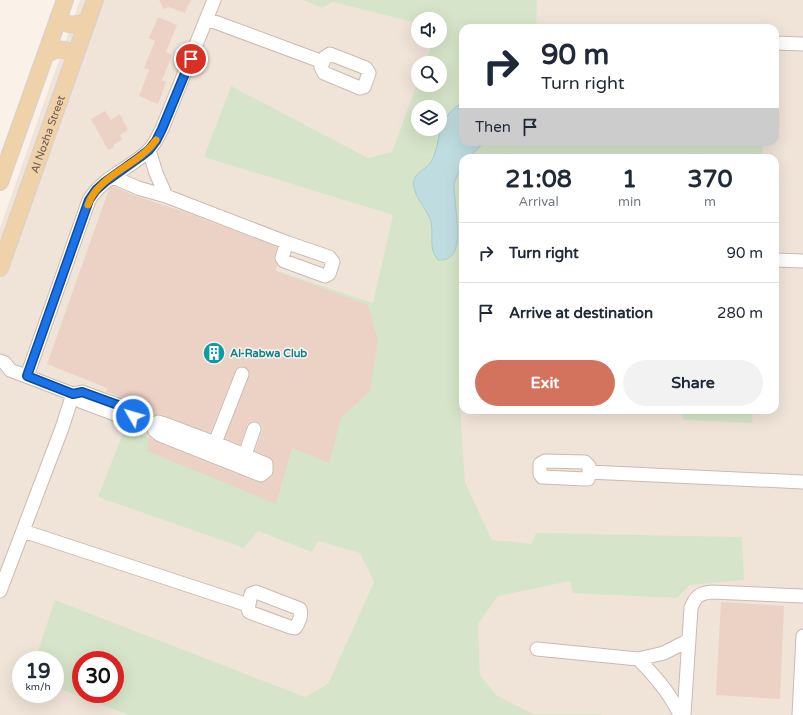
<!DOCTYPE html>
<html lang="en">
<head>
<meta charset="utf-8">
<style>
  body { margin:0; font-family:"Varela Round",sans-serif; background:#f2f2f3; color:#1f2937; height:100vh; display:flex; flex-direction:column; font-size:15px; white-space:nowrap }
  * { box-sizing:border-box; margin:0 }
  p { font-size:13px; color:#747a83 }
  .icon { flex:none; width:22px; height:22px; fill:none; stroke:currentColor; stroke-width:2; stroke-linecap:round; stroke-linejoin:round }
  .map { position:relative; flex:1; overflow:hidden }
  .side { position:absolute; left:459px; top:154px; width:320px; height:260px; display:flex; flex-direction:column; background:#fff; border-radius:12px; box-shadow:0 4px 16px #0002 }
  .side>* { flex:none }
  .top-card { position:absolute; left:459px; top:24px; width:320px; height:122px; border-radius:12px; box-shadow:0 4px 16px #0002; background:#fff; color:#1f2937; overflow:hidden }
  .tools { position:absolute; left:411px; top:12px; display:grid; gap:8px }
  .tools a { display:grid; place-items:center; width:36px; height:36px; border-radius:50%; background:#fff; box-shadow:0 4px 16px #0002; font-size:20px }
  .speed { position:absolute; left:12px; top:651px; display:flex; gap:8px; font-size:20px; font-weight:700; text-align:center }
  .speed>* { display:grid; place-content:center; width:52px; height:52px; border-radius:50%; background:#fff; box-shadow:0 4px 16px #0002; line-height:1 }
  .speed small { font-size:10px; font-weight:400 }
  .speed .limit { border:6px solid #d22; background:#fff; color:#111 }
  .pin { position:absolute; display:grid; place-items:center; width:34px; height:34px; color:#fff; margin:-17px; border:2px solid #fff; border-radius:50%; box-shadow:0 1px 4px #0007 }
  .me { position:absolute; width:44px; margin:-22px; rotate:308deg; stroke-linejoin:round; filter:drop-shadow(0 0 3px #0008) }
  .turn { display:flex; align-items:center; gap:14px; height:84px; padding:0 16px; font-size:18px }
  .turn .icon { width:52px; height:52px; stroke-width:2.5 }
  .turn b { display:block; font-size:28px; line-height:34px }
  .then { display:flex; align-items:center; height:38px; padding:0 16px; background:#0003; gap:8px; font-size:15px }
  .eta { display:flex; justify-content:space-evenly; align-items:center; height:68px; text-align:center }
  .eta b { font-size:24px; font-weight:800; line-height:28px }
  .primary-button { display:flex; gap:8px; margin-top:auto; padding:8px 16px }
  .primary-button a { flex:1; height:46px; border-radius:24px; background:#d3735e; color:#fff; font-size:16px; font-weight:800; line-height:46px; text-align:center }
  .primary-button a+a { background:#f2f2f3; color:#1f2937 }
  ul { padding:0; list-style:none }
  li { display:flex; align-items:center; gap:12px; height:60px; padding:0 16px; border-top:1px solid #e0e1e3 }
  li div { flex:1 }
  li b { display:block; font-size:15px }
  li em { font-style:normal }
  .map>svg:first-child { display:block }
</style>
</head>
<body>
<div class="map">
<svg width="803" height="715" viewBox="0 0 803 715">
  <rect width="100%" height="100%" fill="#faf2e9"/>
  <path fill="#f0e4d8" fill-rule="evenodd" d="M80,0H803V715H0V228ZM418,19H440V41H418ZM463,28H775V142H463ZM418,63H440V85H418ZM418,107H440V129H418ZM463,158H775V410H463ZM21,660H55V694H21ZM81,660H115V694H81Z"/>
  <path fill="#d6e5c9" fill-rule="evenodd" d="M303,0H537L536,28H463V142H763L762,158H463V406L460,409L465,483L492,540L532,544L536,533L742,537L744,580L690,585L677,598L573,593L570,581L498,596L478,624L480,675L496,695L533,714H601L602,715H129L55,687V660H35L55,600L305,697L328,684L374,582L360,553L318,541L312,552L258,531L244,548L98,497L125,428L157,441L164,453L253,484L268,475L281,444L268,268L373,303L393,215L204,157L231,86L368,158L392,152L418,82V85H440V63H425L431,47L427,41H440V19H418V29L413,22L333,2L322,8ZM418,107H440V129H418ZM81,660H115V694H81Z
    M668,410H753L752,423L684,420L681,411Z"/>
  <path fill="#bfdde1" stroke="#a7cdd1" d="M460,104H463V142H485L468,158H463C463,167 456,175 454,184C454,200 461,238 455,250C452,258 445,261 438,260C428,249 434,236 431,222C428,209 411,195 414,180C416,172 427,169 431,162C443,139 434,122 460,104Z"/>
  <path fill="#ebd2c4" d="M159,0H191L185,13L169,7L164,9Z
    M158,17L177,25L166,52L172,55L162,80L166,82L158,104L139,96L149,70L144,68L155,41L149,38Z
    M105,111L111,120L120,114L128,130L120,135L122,140L113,145L114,147L108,150L91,119Z
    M113,186L136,196L185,212L277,247L274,259L277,265L276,271L368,305L378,341L370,391L341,418L329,463L292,448L276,504L147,451L149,437L157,442L258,482L263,483L271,477L274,471L273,460L269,457L255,451L262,431V427L260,424L253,421L248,423L240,445L225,438L249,377L250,372L245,367L240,366L235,371L210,433L160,414L152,416L139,410L132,401L106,392L107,388L47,364L109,189Z
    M721,602L784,606L780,699L716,695Z"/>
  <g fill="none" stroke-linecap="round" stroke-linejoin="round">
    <g stroke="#cabab0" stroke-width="15">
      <path id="minor" d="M207,19L323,62
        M775,43L803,44
        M330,54L366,68L369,73L364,87L360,88L324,73L321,67L325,57Z
        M149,150L156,173L166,196
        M113,177L138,188L166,196L288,243
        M288,243L329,257L333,262L329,274L325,276L284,261L282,258L286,245Z
        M775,260L803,261
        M0,361L5,363L10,370L73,394L80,401L125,418L133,416L152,425L155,431L160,435L261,475L266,471V464L218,444L165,424L158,422L152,425
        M27,376L89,200C105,175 129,170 149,150C155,144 158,136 162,129L214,0
        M215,443L242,374
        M245,455L254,429
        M545,461L585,462L589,466V476L588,479H585L542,477L540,474V464Z
        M589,472L803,482
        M23,531L248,605
        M0,591L62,428L73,394L82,392L129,409L133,416
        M256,592L300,609C302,615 299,623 295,628L290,627L249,612L248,609L251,594Z
        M537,649L638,659L664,653L689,640
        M638,659C655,676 670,693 680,715
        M684,715L691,608C695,597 699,593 712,592L803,596
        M799,715L803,636"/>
    </g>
    <g stroke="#d7d1ce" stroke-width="18">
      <g id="major">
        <path d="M58,19C68,26 76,26 87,21"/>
        <path d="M46,55C57,47 65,48 75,56"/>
        <path d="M0,182L65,0"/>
        <path id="s1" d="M0,268L95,0"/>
      </g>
    </g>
    <use href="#minor" stroke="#fff" stroke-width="13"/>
    <use href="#major" stroke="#efd2aa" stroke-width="16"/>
  </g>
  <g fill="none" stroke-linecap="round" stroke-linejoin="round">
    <g stroke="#114b97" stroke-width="10">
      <path id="route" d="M133,416L129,409L82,392L73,394L27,376L89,200L96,190L105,182L140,157L149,150L156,141L162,129L191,59"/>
    </g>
    <use href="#route" stroke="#1a73e8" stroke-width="7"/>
    <path stroke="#f59e0b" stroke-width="7" d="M88,205C98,175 138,166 156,140"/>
  </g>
  <defs>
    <g id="building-disc" transform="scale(1.15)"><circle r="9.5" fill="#0f9aa8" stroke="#fdf6ee"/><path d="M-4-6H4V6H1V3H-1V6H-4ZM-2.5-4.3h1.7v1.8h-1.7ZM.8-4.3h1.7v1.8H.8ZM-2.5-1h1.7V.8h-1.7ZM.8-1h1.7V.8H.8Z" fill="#fff"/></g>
  </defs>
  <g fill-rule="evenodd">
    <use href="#building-disc" x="214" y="353"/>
  </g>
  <g text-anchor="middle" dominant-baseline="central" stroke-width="3" stroke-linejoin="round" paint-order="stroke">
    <g font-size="11" fill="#705a50" stroke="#fdf6ee">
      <text stroke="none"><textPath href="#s1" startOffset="142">Al Nozha Street</textPath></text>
    </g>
    <g font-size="11" font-weight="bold" fill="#0d838f" stroke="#fdf6ee" text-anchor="start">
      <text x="230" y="353">Al-Rabwa Club</text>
    </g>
  </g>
</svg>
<div class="tools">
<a><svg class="icon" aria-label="sound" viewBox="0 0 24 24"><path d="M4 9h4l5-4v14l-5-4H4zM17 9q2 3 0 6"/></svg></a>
<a><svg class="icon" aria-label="search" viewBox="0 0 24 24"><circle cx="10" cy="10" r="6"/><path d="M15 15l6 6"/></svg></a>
<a><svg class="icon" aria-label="layers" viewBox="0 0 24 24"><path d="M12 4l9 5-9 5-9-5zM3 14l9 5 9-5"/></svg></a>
</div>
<div class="speed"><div>19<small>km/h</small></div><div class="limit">30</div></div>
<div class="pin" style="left:191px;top:59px;background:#d93025"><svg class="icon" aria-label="arrive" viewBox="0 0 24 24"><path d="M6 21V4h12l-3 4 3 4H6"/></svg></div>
<svg class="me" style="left:133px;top:416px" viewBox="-20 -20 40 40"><circle r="17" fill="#1a73e8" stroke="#fff" stroke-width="3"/><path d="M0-11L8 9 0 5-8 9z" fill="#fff"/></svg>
<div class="top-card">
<div class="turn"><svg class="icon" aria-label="right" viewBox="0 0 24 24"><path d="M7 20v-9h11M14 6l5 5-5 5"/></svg><div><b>90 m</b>Turn right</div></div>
<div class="then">Then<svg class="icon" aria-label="arrive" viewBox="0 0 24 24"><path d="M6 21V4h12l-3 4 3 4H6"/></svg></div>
</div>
<section class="side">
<div class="eta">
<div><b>21:08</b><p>Arrival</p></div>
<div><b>1</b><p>min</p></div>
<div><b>370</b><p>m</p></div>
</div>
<ul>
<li><svg class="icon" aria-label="right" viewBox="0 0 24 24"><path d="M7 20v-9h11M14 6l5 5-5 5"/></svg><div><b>Turn right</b></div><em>90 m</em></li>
<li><svg class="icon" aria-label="arrive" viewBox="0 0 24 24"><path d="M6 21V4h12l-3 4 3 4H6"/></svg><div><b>Arrive at destination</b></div><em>280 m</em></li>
</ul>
<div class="primary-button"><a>Exit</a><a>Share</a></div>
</section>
</div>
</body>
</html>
